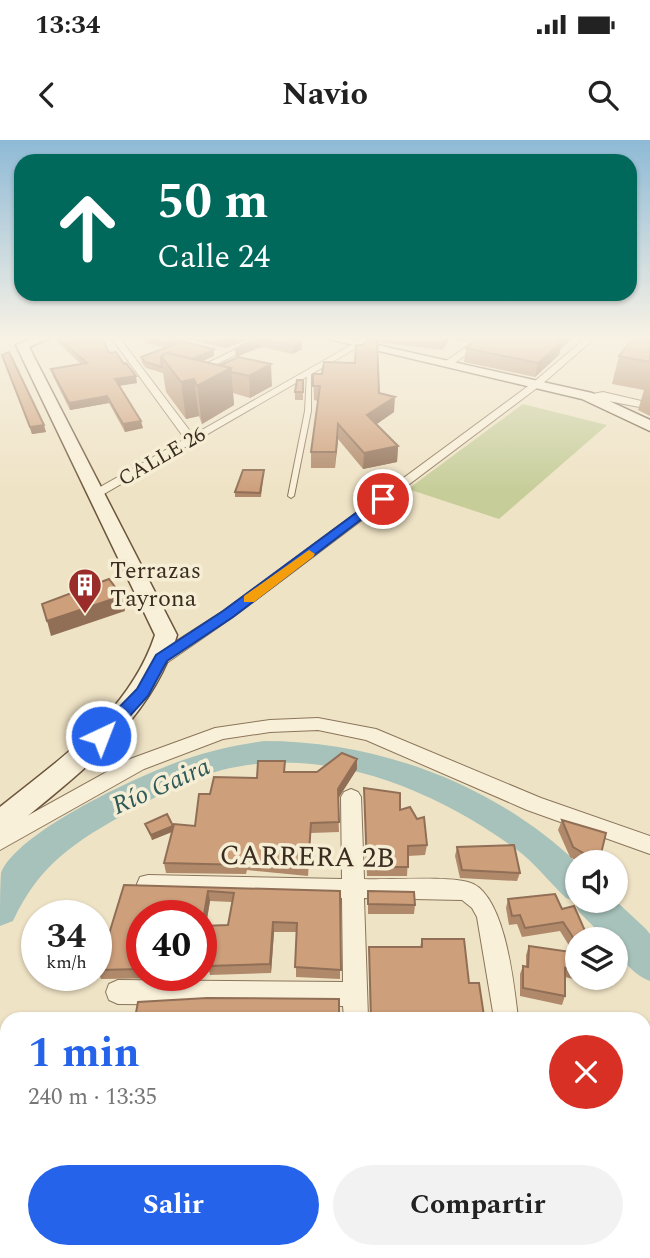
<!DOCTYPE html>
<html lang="es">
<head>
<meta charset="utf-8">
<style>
  body { margin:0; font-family:Spectral,serif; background:#f2f2f2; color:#222; height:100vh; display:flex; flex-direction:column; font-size:26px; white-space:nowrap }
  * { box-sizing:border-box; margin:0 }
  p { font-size:23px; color:#767676 }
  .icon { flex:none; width:38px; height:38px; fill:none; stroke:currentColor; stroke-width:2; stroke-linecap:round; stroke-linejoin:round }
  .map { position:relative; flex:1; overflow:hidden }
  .side { position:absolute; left:0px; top:872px; width:651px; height:247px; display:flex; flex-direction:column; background:#fff; border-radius:21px 21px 0 0; box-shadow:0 2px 5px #0004 }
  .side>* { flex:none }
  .top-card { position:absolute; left:14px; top:14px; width:623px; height:147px; border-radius:21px; box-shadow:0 2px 5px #0004; background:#00695c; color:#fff; overflow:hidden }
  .tools { position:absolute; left:565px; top:710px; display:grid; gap:14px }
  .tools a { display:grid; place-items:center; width:63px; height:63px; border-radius:50%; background:#fff; box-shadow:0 2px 5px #0004; font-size:35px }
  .speed { position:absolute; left:21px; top:760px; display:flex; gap:14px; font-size:35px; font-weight:700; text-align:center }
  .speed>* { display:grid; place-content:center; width:91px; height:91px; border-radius:50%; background:#fff; box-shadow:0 2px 5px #0004; line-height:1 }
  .speed small { font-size:18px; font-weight:400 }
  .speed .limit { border:10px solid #d22; background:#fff; color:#111 }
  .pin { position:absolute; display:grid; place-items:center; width:60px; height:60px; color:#fff; margin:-30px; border:4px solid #fff; border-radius:50%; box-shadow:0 2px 7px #0007 }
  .me { position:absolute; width:77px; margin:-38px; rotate:43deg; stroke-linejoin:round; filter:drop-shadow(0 0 5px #0008) }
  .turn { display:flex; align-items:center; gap:24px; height:147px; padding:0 28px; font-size:32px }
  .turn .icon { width:91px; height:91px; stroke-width:2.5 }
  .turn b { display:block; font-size:49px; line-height:60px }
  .round { display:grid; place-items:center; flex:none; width:74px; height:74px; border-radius:37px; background:#f2f2f2 }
  .summary { display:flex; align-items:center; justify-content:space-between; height:119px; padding:0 28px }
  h1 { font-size:42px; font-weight:700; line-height:52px; color:#2563eb }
  .cta { display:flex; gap:14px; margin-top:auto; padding:14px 28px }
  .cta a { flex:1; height:80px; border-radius:42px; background:#2563eb; color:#fff; font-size:28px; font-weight:700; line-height:80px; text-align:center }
  .cta a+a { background:#f2f2f2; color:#222 }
  .status { display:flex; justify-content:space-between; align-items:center; height:49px; padding:0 35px; background:#fff; direction:ltr }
  .status svg { height:19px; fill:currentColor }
  header { display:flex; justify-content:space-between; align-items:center; height:91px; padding:0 28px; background:#fff; font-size:32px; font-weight:700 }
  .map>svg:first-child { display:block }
</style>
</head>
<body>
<div class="status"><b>13:34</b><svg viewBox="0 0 49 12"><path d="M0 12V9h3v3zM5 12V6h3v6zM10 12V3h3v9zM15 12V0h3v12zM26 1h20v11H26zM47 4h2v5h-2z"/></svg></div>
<header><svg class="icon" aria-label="back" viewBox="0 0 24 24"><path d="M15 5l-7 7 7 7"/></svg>Navio<svg class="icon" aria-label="search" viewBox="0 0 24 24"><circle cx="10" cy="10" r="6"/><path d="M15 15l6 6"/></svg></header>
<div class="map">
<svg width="650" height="1118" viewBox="0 0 650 1118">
  <rect width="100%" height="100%" fill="#efe3c5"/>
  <path fill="#c6cd99" d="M523,264L607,285L499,379L408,349Z"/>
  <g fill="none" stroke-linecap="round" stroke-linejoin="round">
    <path fill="#a7c2bb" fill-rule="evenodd" d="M264,601C378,601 495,644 578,724V761H616L646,789L650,794V841C634,835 616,817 616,800H607L579,772L574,761L566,758C549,742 535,723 516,709C434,649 325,604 222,630C190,638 159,655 130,671C75,702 40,723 13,781L0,786C0,771 0,746 1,733C17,691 144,633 186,619C212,610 237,605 264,601Z
      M0,1056L7,1059V1111H28L29,1118H0Z"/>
    <g stroke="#8a755b" stroke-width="2">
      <path id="lane" d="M309,231L311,232V271L294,356L291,358L288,356L305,271L307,232Z"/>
    </g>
    <g stroke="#8a755b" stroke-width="2">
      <path id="street" d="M110,196H118L193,295L367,196H377L97,358L93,357V351L185,299Z
        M263,196H273L195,235L187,233Z
        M482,196H491L452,225H446V221Z
        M588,196H597L541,245L233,477L168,522H156L154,518L156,514L223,471L535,241Z
        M603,252L650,263V269L582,256Z
        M318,578L376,589L541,658L650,696V714L527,670L366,600L318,590L270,592L223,599L144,629L0,710V691L130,619L215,588L270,580Z
        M351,649L358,652L361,657L364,739C392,740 443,736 468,742C505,751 514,845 518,878H494L477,777L472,768L462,760L364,758L368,878H344L343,866L118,864L109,860L106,852L109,844L118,840L343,842L342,758L148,753L140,751L137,744L140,737L148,735L342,739L341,657L344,652Z
        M346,1111H376V1118H346Z
        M529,1111H559L560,1118H530Z"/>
    </g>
    <g stroke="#6c563e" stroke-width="3">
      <path id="secondary" d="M38,196H55L29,207L177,495C151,583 77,634 10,691L0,694V667C62,617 129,573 155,495L16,205Z
        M316,196H337L592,253L650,280V291L582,259Z"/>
    </g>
    <use href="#lane" fill="#f9f0d9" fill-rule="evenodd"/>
    <use href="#street" fill="#f9f0d9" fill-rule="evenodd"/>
    <use href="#secondary" fill="#f9f0d9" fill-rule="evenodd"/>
  </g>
  <path fill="#b0896a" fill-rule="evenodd" d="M55,196H101L109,213L137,243L119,246L143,288L125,292L109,263L70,270L53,236L51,229L81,224L56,201Z
    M142,196H160L214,216L202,221L220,225L238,217L272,246L250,258L233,253L234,265L202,284L199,276L186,279L166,252L163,233L146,228L142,223L141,217L166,208L142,202Z
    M173,196H260L225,208Z
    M261,196L302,201V209L293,214L261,207L236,217L235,209Z
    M377,196H478L468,202L449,200L442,210L377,202Z
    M650,196V276L638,270L644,250L612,244L619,216Z
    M571,199L560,210L559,215L535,237L464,222L466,208Z
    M2,215L46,292L32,294Z
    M313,234L379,253L394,272L376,284L398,306L397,322L363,329L338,299L335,328H311V312L318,261L314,260Z
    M303,240V260H295V252Z
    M264,330L261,357H235V352Z
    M357,619V629L338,658L339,692L311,693L308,736L247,730L246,734L166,733L164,723L172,692L152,700L145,684L173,687L195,686L210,654L257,638L286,632H317Z
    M364,648L400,670L427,705L425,715L408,716L407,736H367Z
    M562,680L606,693L599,723H580L570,717L558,690Z
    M457,707L520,733L517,741L460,738L455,716Z
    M124,745L340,751V839L296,837V792H274L271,833L210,835L208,826L210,817H201V775H142V835H178L177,838L101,839L98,830ZM210,761L232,762L228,785L206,786Z
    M368,751L415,765L414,774H368Z
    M555,754L578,800V838H613L583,839L582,841L565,837V856L562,865L520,856V834L523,826H526V815L529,806L573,812L560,791L522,797L517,784L509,785L506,768L508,759Z
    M422,799L469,843L484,876L488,878H370L369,807H420Z
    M571,1111H644L650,1118H572Z"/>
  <path fill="#906f56" d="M237,196H260L225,208L224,200Z
    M444,196H450L449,200L442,210Z
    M469,196H478L468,202Z
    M564,196H571V199L560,210L559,215L535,237L538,223Z
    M260,199L261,207L236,217L235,209Z
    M302,201V209L293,214V206Z
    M214,209V216L175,234L171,229Z
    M271,224L272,246L250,258L249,236Z
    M231,228L234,265L202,284L197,246Z
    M136,236L137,243L116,246L115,239Z
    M194,239L199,276L186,279L181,242Z
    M107,256L109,263L70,270L69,263Z
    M395,257L394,272L367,291V275Z
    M141,281L143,288L125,292L123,284Z
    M338,284V299L335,328L336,312Z
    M44,285L46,292L32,294L30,287Z
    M398,306L397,322L363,329L364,313Z
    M122,456L125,471L51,496L47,481Z
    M357,619V629L338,659V649Z
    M173,686L174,691L152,700L151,695Z
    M208,751L210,761L204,795L202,786Z
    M273,782L274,792L271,833L270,824Z
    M215,1111H218V1118H215Z"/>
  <path fill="#cd9f7b" stroke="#906f56" stroke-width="2" fill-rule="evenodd" d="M56,196H101L109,213L116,212L124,224L126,223L136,236L115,239L141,281L123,284L107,256L69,263L51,229L87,223Z
    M142,196H160L214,209L193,219L167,213L161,216L162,227L145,222L141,217L176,204Z
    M205,196H237L224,200Z
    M261,196H296L302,201L293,206L260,199L235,209Z
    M482,196H564L558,201L562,202L538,223L466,208Z
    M635,196H650V222L619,216Z
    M369,198L377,199L379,253L395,257L367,275L398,306L364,313L338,284L336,312H311L320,246H313V234H322L324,222L355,223L356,205H363Z
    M9,212L44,285L30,287L2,215Z
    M167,213L231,228L197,246L194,239L181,242L161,216Z
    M238,217L271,224L249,236L231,232V228L220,225Z
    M297,240H303V252H295Z
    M243,330H264L260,353L235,352Z
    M109,439L122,456L47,481L42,464Z
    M342,613L357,619L338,649L339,682L311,683L308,726L246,721L245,725L164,723L174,684L195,686L199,654H210L214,637L257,638L258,621H285L284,632H317Z
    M364,648L400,653V670L410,667L417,679L424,677L427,705L408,706V727H367Z
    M167,674L173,686L151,695L145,684Z
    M562,680L606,693L599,722L573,707Z
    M514,705L520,733L462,730L457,707Z
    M124,745L340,751L341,830L295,827L297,783L273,782L270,824L208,826L212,808H201V775H142V829L98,830ZM208,751L234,753L228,785L202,786Z
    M368,751L414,752L415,765L368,764Z
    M555,754L562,769L574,766L585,791L592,800H578V805L563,782L525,788L520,775L512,776L508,759Z
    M422,799H464L469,843H479L484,876H487L488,878H371L369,807H422Z
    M529,806L578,813V831L565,828V856L523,848V826L528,827Z
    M207,858L339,859V878H135L138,862Z
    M644,1035L650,1058V1118H583L582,1111H644Z
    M111,1111H215V1118H110Z
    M240,1111H261V1118H240Z
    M383,1111H528V1118H383Z"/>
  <linearGradient id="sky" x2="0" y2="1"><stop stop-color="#8ebad6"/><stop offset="0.56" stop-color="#f8f2e5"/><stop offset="1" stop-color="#f8f2e5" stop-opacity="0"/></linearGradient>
  <rect width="650" height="352" fill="url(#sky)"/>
  <path fill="#2563eb" stroke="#184099" stroke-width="2" d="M379,356L388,359L233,477L167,521L148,556L107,601H95L93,596L95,592L137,549L156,515L223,471Z"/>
  <path fill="#f59e0b" d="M309,410L315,414L313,417L254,462H244V456Z"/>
  <defs>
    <g id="building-pin" transform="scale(1.75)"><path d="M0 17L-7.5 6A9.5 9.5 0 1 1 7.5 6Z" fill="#9a2c2a" stroke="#f6edd5"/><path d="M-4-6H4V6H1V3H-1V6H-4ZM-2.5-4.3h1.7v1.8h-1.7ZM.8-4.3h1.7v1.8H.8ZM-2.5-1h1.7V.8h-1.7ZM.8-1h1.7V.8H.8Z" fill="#fff"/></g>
  </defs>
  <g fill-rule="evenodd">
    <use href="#building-pin" x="85" y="445"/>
  </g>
  <g text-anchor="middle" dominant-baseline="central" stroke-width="7" stroke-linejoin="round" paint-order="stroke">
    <g font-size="21" fill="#3a2d1f" stroke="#f6edd5">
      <text transform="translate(162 317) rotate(-30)">CALLE 26</text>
    </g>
    <g font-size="24" fill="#3a2d1f" stroke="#f6edd5" text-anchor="start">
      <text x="110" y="431">Terrazas<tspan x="110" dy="28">Tayrona</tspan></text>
    </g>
    <g font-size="26" font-style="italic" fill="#2e5a58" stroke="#f6edd5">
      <text transform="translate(161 646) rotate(-24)">Río Gaira</text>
    </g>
    <g font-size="28" fill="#3a2d1f" stroke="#f6edd5">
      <text transform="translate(307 717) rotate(1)">CARRERA 2B</text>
    </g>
  </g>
</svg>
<div class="tools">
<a><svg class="icon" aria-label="sound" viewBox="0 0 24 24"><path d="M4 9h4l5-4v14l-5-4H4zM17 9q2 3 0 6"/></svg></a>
<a><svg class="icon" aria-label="layers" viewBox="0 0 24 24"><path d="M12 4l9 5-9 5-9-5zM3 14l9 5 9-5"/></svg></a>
</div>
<div class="speed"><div>34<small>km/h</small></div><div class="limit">40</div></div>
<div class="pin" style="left:383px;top:359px;background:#d93025"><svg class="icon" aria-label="arrive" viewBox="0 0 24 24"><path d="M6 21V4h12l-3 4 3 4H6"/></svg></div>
<svg class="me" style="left:101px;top:596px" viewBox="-20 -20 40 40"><circle r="17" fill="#2563eb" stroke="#fff" stroke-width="3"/><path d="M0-11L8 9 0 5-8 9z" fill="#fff"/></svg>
<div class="top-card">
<div class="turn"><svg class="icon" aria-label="ahead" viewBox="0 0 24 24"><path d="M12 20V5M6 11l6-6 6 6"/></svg><div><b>50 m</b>Calle 24</div></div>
</div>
<section class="side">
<div class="summary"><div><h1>1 min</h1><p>240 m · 13:35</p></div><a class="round" style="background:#d93025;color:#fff"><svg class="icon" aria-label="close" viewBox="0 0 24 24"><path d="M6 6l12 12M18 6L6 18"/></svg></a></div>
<div class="cta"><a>Salir</a><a>Compartir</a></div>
</section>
</div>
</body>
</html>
